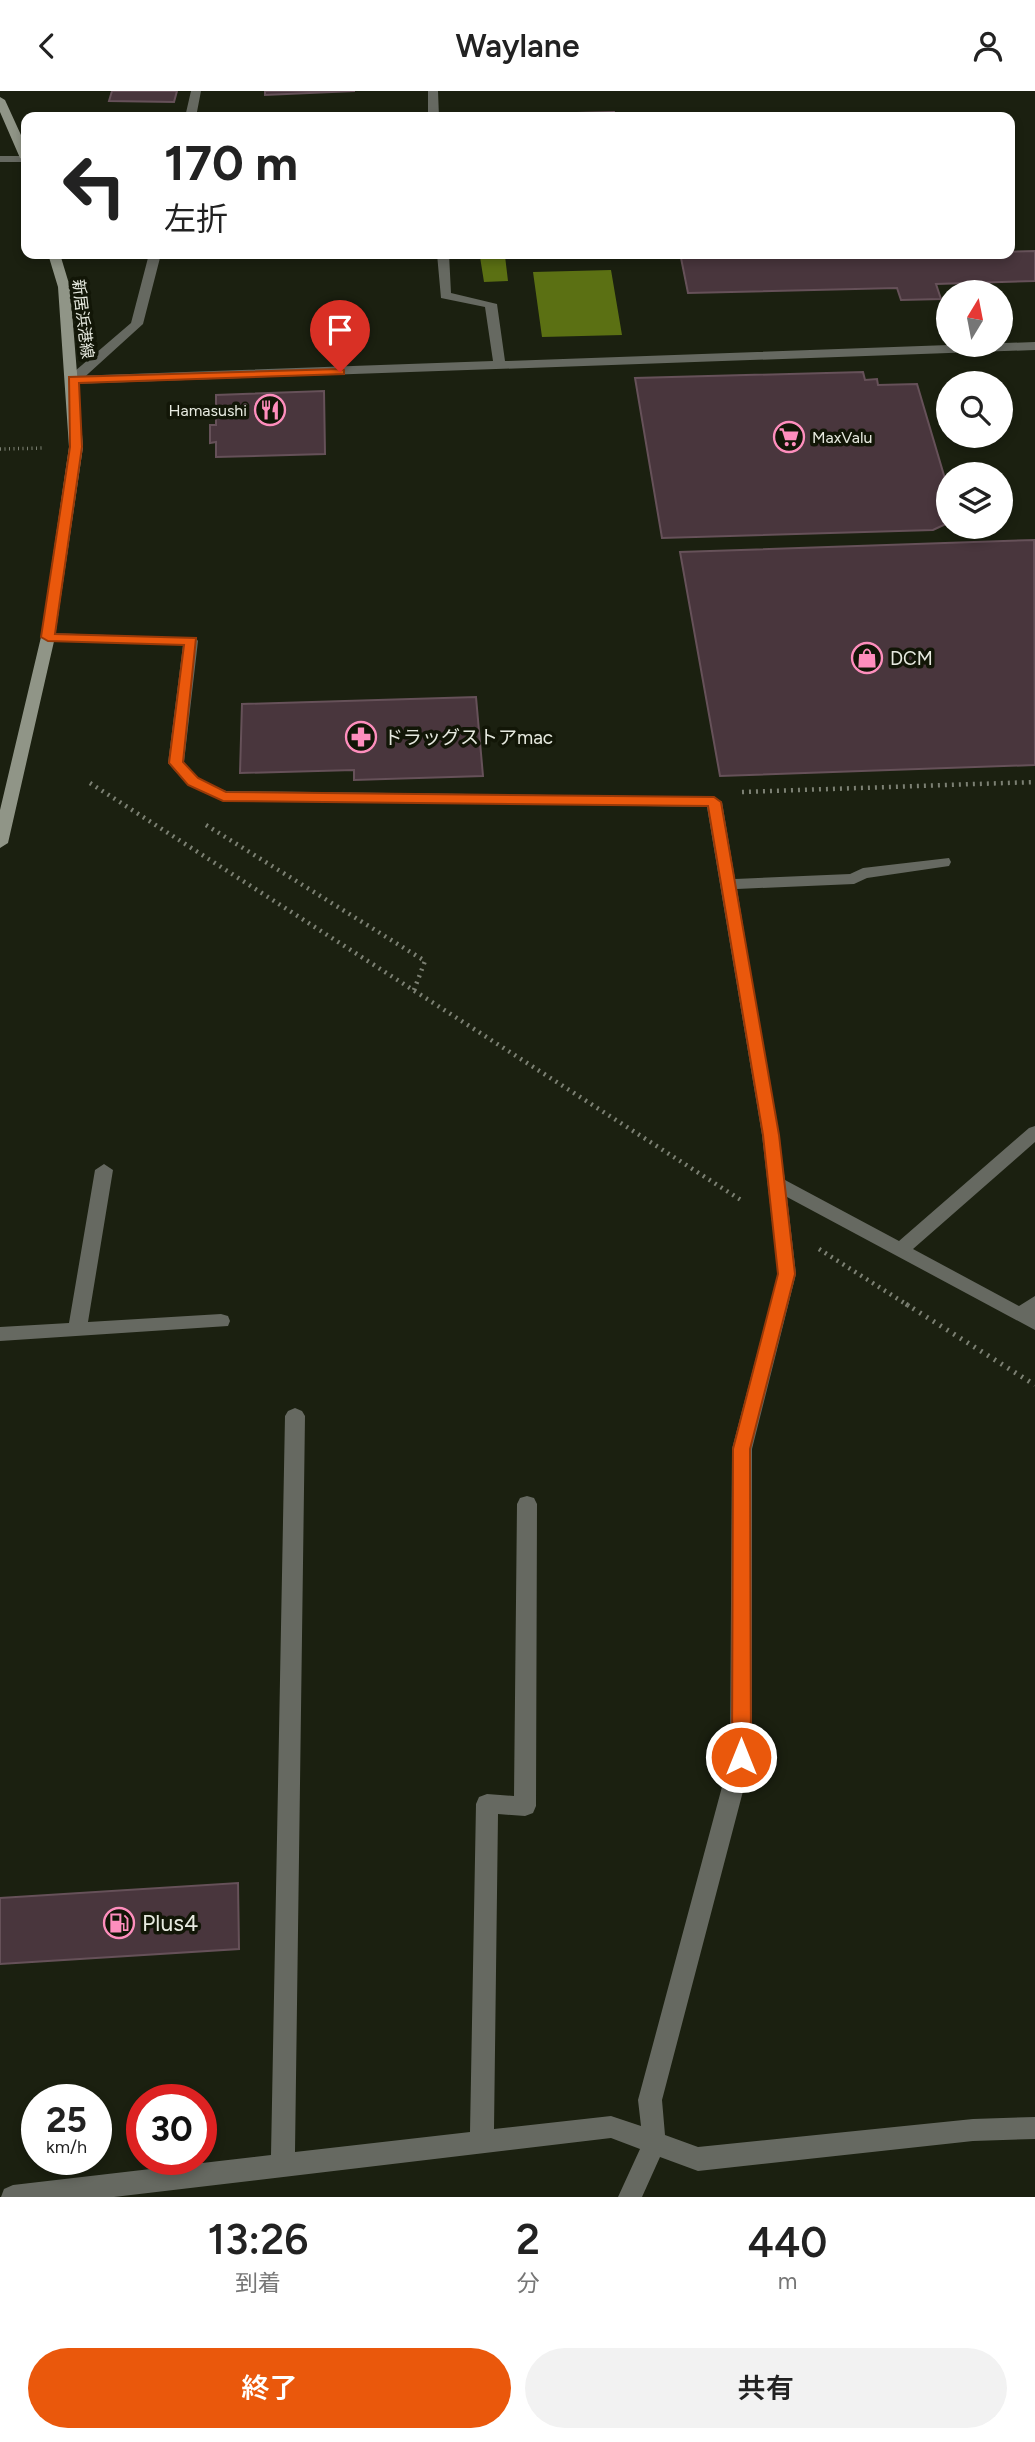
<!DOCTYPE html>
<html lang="ja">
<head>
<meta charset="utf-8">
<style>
  body { margin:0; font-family:Figtree,"Noto Sans JP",sans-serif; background:#f2f2f2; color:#222; height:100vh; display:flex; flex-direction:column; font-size:26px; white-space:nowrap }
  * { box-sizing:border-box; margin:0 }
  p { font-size:23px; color:#767676 }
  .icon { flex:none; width:38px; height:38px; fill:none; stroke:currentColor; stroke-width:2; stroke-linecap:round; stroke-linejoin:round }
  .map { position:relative; height:2106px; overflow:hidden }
  .details { display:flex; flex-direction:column; background:#fff; flex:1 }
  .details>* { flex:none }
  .hud { position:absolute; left:21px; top:21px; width:994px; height:147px; border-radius:14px; box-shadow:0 4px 10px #0003; background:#fff; color:#222; overflow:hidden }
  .needle { width:46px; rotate:10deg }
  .fabs { position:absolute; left:936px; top:189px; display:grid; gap:14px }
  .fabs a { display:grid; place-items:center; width:77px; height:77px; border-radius:50%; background:#fff; box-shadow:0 4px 10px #0003; font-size:35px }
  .speed { position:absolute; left:21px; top:1993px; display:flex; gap:14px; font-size:35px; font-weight:700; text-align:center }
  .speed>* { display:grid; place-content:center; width:91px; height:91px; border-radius:50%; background:#fff; box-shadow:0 4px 10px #0003; line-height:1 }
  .speed small { font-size:18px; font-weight:400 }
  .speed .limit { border:10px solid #d22; background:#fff; color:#111 }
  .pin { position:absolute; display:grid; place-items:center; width:60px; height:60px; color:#fff; margin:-72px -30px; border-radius:50% 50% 50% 0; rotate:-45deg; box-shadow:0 0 7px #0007 }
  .pin .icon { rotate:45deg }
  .me { position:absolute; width:77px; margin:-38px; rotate:0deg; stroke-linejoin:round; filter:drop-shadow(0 0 5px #0008) }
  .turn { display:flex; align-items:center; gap:24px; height:147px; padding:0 28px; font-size:32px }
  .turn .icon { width:91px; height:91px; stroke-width:2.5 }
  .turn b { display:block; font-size:49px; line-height:60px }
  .eta { display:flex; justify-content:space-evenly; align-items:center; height:119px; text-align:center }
  .eta b { font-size:42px; font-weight:600; line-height:49px }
  .button { display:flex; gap:14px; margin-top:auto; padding:14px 28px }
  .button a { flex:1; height:80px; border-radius:42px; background:#ea580c; color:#fff; font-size:28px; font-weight:600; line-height:80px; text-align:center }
  .button a+a { background:#f2f2f2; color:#222 }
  header { display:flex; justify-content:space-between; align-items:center; height:91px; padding:0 28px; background:#fff; font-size:32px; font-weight:600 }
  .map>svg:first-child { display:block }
</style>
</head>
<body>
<header><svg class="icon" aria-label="back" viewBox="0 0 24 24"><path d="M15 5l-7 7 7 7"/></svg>Waylane<svg class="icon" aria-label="person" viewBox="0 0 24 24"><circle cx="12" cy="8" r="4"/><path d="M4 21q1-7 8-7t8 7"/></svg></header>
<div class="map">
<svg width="1035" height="2106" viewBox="0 0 1035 2106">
  <rect width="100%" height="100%" fill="#1b2010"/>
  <path fill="#5b7013" d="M505,165L508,190L484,191L480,166Z
    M611,179L622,244L542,246L533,181Z"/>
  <path fill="#49363d" stroke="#665159" stroke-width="2" d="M112,0H177L174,11L109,10Z
    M265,0H355L265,4Z
    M614,21L615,26L461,25Z
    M1035,160V190L936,193L941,208L901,209L897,197L688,202L681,167L778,163H840L841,165Z
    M863,281L865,289L877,288L878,294L917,293L948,398V432L933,439L662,447L635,287Z
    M324,300L325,363L216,366V351L210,352V334H216V304Z
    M1034,449L1035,674L720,685L680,461Z
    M476,606L483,685L354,689V679L240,682L242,613Z
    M238,1792L239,1858L0,1873V1807Z"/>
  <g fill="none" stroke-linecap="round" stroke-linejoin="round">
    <path stroke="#7c8073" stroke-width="3.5" stroke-dasharray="1 3.5" stroke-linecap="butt" d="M0,358L45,357"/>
    <path stroke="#7c8073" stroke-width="4.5" stroke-dasharray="2 5" stroke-linecap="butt" d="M90,692L744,1111
      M742,701L1035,691
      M206,734L425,870L414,899
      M819,1158L909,1215"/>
    <path stroke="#7c8073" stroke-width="5" stroke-dasharray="2 6" stroke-linecap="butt" d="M906,1213L1035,1294"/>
    <path fill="#666961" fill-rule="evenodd" d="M428,0H438L439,26H428Z
      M0,65H26V71H0Z
      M437,163H449L451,202L497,213L505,270L1035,251V259L73,293L67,289L73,285L493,270L485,216L441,207Z
      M48,542L196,547L198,550L184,671L198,688L226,700L714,706L722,711L735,788L850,783L863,777L949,767L951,771L949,775L867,787L854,793L737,798L785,1089L899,1150L1029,1037L1035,1035V1051L913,1158L1019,1215L1035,1205V1239L787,1106L796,1183L752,1358V1666L662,2009L665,2044L698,2056L973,2028L1035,2026V2048L973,2050L698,2080L660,2066L642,2106H618L640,2058L611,2047L114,2106H1L4,2098L13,2094L271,2064L285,1325L288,1320L295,1317L302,1320L305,1325L295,2061L470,2041L476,1713L479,1706L487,1703L514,1705L517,1413L520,1407L527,1405L534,1407L537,1413L536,1715L533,1722L525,1725L498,1723L494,2038L611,2025L641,2035L638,2009L730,1666L732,1358L778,1183L762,1044L707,716L219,708L188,694L168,672L183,554L43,549V543Z
      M104,1073L113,1079L88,1231L221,1223L228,1225L230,1230L228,1235L0,1250V1236L69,1232L95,1079Z"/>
    <path fill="#666961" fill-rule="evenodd" d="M191,0H201L196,26H185Z
      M149,163H161L143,233L78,292H68V286L131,232Z"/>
    <path fill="#909587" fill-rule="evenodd" d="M0,6L5,9L26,55V70L20,67L0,21Z
      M48,163H60L70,196L83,356L55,546L8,752L0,757V719L41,546L69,356L58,196Z"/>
  </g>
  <path fill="#ea580c" stroke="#983908" stroke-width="2" d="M340,278L344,279V283L79,292L82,356L55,543L196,547L183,671L198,687L226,701L714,706L721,711L779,1044L795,1183L750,1358L751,1666L748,1672L741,1675L735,1672L732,1666L733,1358L778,1183L763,1044L708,715L223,710L188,694L169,672L184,554L48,550L41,546L70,356L69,286Z"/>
  <defs>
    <g id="restaurant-ring" transform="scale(1.575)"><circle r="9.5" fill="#121607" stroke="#fe8ebd" stroke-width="1.5"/><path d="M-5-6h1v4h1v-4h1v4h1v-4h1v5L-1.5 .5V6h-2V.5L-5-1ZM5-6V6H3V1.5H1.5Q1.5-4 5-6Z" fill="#fe8ebd"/></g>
    <g id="supermarket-ring" transform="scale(1.575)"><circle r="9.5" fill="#121607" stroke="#fe8ebd" stroke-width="1.5"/><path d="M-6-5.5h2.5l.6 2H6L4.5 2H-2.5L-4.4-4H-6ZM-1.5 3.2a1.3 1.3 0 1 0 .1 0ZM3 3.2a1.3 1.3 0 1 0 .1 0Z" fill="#fe8ebd"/></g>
    <g id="shop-ring" transform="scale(1.575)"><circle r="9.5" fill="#121607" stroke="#fe8ebd" stroke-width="1.5"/><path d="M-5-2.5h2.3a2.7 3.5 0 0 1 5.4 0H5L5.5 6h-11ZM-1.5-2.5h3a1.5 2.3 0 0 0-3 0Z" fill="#fe8ebd"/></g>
    <g id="pharmacy-ring" transform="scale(1.575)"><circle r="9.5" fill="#121607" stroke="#fe8ebd" stroke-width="1.5"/><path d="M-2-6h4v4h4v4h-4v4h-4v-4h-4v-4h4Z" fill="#fe8ebd"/></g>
    <g id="fuel-ring" transform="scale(1.575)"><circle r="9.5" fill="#121607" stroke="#fe8ebd" stroke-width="1.5"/><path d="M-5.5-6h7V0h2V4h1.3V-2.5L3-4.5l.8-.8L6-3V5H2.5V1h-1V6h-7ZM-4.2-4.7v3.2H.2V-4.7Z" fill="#fe8ebd"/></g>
  </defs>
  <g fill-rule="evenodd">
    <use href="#restaurant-ring" x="270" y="319"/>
    <use href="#supermarket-ring" x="789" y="346"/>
    <use href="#shop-ring" x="867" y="567"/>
    <use href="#pharmacy-ring" x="361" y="646"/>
    <use href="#fuel-ring" x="119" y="1832"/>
  </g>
  <g text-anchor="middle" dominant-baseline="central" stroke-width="7" stroke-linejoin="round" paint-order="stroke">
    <g font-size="16" fill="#e7eae0" stroke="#121607">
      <text transform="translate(83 228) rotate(83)">新居浜港線</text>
    </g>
    <g font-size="16" fill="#e7eae0" stroke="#121607" text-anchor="end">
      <text x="247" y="319">Hamasushi</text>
      <text x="812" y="346" text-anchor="start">MaxValu</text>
    </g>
    <g font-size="19" fill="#e7eae0" stroke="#121607" text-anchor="start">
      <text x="890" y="567">DCM</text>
      <text x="384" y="646">ドラッグストアmac</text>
    </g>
    <g font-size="23" fill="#e7eae0" stroke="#121607" text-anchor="start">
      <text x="142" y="1832">Plus4</text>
    </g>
  </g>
</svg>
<div class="fabs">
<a><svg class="needle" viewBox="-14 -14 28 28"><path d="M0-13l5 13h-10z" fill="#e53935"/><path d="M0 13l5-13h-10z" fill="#767676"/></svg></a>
<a><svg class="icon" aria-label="search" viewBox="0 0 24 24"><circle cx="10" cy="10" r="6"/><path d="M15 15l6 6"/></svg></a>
<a><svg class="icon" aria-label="layers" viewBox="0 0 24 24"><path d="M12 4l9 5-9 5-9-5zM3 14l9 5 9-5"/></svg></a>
</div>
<div class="speed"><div>25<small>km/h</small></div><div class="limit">30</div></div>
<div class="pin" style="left:340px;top:281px;background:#d93025"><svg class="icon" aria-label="arrive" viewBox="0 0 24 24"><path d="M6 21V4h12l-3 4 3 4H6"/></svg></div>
<svg class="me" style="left:741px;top:1666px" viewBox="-20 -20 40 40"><circle r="17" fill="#ea580c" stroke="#fff" stroke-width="3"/><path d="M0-11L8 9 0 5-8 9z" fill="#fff"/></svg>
<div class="hud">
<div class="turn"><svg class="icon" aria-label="left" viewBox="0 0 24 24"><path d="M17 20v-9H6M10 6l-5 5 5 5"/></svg><div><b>170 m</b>左折</div></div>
</div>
</div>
<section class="details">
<div class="eta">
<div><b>13:26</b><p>到着</p></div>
<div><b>2</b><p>分</p></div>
<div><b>440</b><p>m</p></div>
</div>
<div class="button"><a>終了</a><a>共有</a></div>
</section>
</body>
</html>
